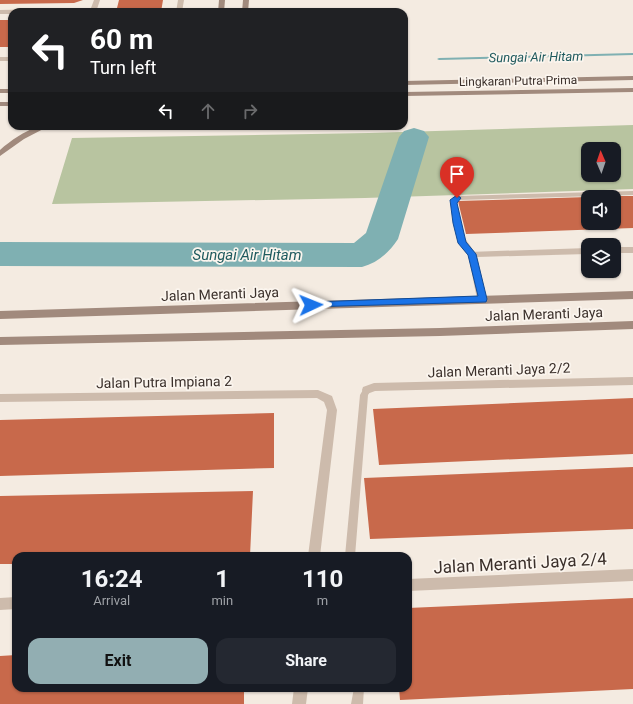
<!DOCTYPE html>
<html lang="en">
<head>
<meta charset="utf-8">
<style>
  body { margin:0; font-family:Roboto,sans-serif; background:#242831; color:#f1f3f6; height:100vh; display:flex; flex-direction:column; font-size:15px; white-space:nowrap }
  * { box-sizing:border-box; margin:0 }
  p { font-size:13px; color:#9ea1a6 }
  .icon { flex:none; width:22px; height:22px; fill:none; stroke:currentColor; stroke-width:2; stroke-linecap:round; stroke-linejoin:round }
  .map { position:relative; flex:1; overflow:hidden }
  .drawer { position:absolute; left:12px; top:552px; width:400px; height:140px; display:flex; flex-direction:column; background:#171b24; border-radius:12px; box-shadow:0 1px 3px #0004 }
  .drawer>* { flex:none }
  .hud { position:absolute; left:8px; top:8px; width:400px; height:122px; border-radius:12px; box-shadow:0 1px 3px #0004; background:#202124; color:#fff; overflow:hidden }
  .needle { width:26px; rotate:358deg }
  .buttons { position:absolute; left:581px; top:142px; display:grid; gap:8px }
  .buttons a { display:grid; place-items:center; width:40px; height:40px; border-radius:8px; background:#171b24; box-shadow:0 1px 3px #0004; font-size:20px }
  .pin { position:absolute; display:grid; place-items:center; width:34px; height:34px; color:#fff; margin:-41px -17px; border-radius:50% 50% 50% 0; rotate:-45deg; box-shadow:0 0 4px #0007 }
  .pin .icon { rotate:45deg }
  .me { position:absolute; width:44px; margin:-22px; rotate:88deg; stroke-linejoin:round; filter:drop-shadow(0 0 3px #0008) }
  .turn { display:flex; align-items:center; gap:14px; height:84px; padding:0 16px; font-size:18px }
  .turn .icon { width:52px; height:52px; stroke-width:2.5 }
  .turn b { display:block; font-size:28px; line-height:34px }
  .lanes { display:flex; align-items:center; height:38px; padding:0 16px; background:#0003; justify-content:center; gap:20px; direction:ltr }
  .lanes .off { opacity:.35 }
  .eta { display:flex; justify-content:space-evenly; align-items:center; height:68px; text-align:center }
  .eta b { font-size:24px; font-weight:700; line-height:28px }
  .action { display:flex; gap:8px; margin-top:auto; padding:8px 16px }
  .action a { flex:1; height:46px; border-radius:12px; background:#92aeb2; color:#111; font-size:16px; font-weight:700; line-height:46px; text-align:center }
  .action a+a { background:#242831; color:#f1f3f6 }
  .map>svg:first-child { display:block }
</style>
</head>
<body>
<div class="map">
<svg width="633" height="704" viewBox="0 0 633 704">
  <rect width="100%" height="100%" fill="#f4ebe1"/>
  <path fill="#b8c4a0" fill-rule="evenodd" d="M633,125V189L365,198L52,204L72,138L369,133ZM588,149H614V175H588Z"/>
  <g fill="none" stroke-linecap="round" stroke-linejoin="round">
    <path fill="#7fb0b2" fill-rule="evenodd" d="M633,53V55L439,60L437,59L439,58Z"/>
    <path fill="#7fb0b2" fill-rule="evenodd" d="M414,128L424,131L429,137L398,239C389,253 377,263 362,267L0,266V242L354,243L366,233L399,137L404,131Z"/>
  </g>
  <path fill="#c8694b" d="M0,0H83L74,3L0,4Z
    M119,0H163L161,12H116Z
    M0,20H12V47H0Z
    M614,196H633V228L466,234L458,201L588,197V223H614Z
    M633,398V454L379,465L373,409Z
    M274,413V468L0,476V420Z
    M633,467V529L370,539L364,478Z
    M253,491L250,556H16V564H0V496Z
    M633,598V689L400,700L399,688H408V608Z
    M16,655V688H244V704H0V656Z"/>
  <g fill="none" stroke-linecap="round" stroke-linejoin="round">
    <path fill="#cdbbac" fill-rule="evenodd" d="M633,191V195L458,200L457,203L464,237L476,254L472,257C456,250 453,218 451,203L452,198L457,196Z
      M367,387L370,388L371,390L368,395L355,556H345L360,395L364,388Z
      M354,688H364L363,704H351Z"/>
    <path fill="#cdbbac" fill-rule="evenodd" d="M94,0H100L96,12H12V14H0V10L91,8Z
      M178,0H184L182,12H176Z
      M0,57H12V61H0Z
      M614,247H633V253H614Z
      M588,248V254L477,257L487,299L482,303L477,299L468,254L469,252Z
      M633,377V385L375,391L367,394L363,393L362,390L363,387L374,383Z
      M318,390L332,396L337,410L320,556H308L327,410L324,402L317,398L0,402V394Z
      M633,569V581L408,591V579Z
      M16,597V609L0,610V598Z
      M294,688H308L306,704H292Z"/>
    <path fill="#a18a7d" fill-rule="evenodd" d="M219,0H225L224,12H218Z
      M243,0H249L248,12H242Z
      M633,76V80L404,85V81Z
      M633,88V92L404,96V92Z
      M0,89H12V93H0Z
      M0,102H12V106H0Z
      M38,126H49L24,139L0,156V150C11,140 24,132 38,126Z
      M633,291V299L0,319V311Z
      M633,321V329L440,336L0,345V337L440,328Z"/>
  </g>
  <path fill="#1a73e8" stroke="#114b97" d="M457,195L461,198L457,203L466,242L476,254L487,299L486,302L308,307L307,305L311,302L478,296L468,255L458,243L453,223L450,200Z"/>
  <g text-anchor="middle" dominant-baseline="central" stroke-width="3.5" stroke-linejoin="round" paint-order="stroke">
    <g font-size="12" fill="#3b302b" stroke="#fbf5ee">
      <text transform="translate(518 81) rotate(-1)">Lingkaran Putra Prima</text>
    </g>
    <g font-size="13" font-style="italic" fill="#1f5a5e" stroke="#fbf5ee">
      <text transform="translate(536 57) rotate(-1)">Sungai Air Hitam</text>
    </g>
    <g font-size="14" fill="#3b302b" stroke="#fbf5ee">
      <text transform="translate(220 294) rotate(-2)">Jalan Meranti Jaya</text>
      <text transform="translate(544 314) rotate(-2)">Jalan Meranti Jaya</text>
      <text transform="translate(499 370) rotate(-2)">Jalan Meranti Jaya 2/2</text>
      <text transform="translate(164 382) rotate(-1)">Jalan Putra Impiana 2</text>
    </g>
    <g font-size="15" font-style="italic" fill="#1f5a5e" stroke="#fbf5ee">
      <text x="247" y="255">Sungai Air Hitam</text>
    </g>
    <g font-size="17" fill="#3b302b" stroke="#fbf5ee">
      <text transform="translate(520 563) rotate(-3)">Jalan Meranti Jaya 2/4</text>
    </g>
  </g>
</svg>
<div class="buttons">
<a><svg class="needle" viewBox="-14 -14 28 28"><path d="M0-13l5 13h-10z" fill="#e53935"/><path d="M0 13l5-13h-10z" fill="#9ea1a6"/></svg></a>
<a><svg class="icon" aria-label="sound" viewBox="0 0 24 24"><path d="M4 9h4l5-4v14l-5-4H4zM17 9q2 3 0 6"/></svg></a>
<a><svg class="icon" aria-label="layers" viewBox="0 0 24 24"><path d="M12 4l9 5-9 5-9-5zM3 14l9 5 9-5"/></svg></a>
</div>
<div class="pin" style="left:457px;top:198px;background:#d93025"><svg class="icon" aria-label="arrive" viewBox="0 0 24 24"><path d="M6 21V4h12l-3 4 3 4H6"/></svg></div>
<svg class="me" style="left:311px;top:305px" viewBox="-20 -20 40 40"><path d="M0-17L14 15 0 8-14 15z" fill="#1a73e8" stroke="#fff" stroke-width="4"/></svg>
<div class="hud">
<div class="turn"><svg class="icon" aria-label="left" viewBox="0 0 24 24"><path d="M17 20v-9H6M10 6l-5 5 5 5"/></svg><div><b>60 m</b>Turn left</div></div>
<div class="lanes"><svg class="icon" aria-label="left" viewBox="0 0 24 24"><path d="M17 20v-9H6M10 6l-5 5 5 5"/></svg><svg class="icon off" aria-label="ahead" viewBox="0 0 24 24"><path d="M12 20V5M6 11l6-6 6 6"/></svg><svg class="icon off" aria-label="right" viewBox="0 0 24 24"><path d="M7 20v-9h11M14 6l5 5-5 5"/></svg></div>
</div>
<section class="drawer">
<div class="eta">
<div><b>16:24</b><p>Arrival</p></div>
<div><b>1</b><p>min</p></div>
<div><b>110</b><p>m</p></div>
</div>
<div class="action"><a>Exit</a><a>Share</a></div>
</section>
</div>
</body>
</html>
